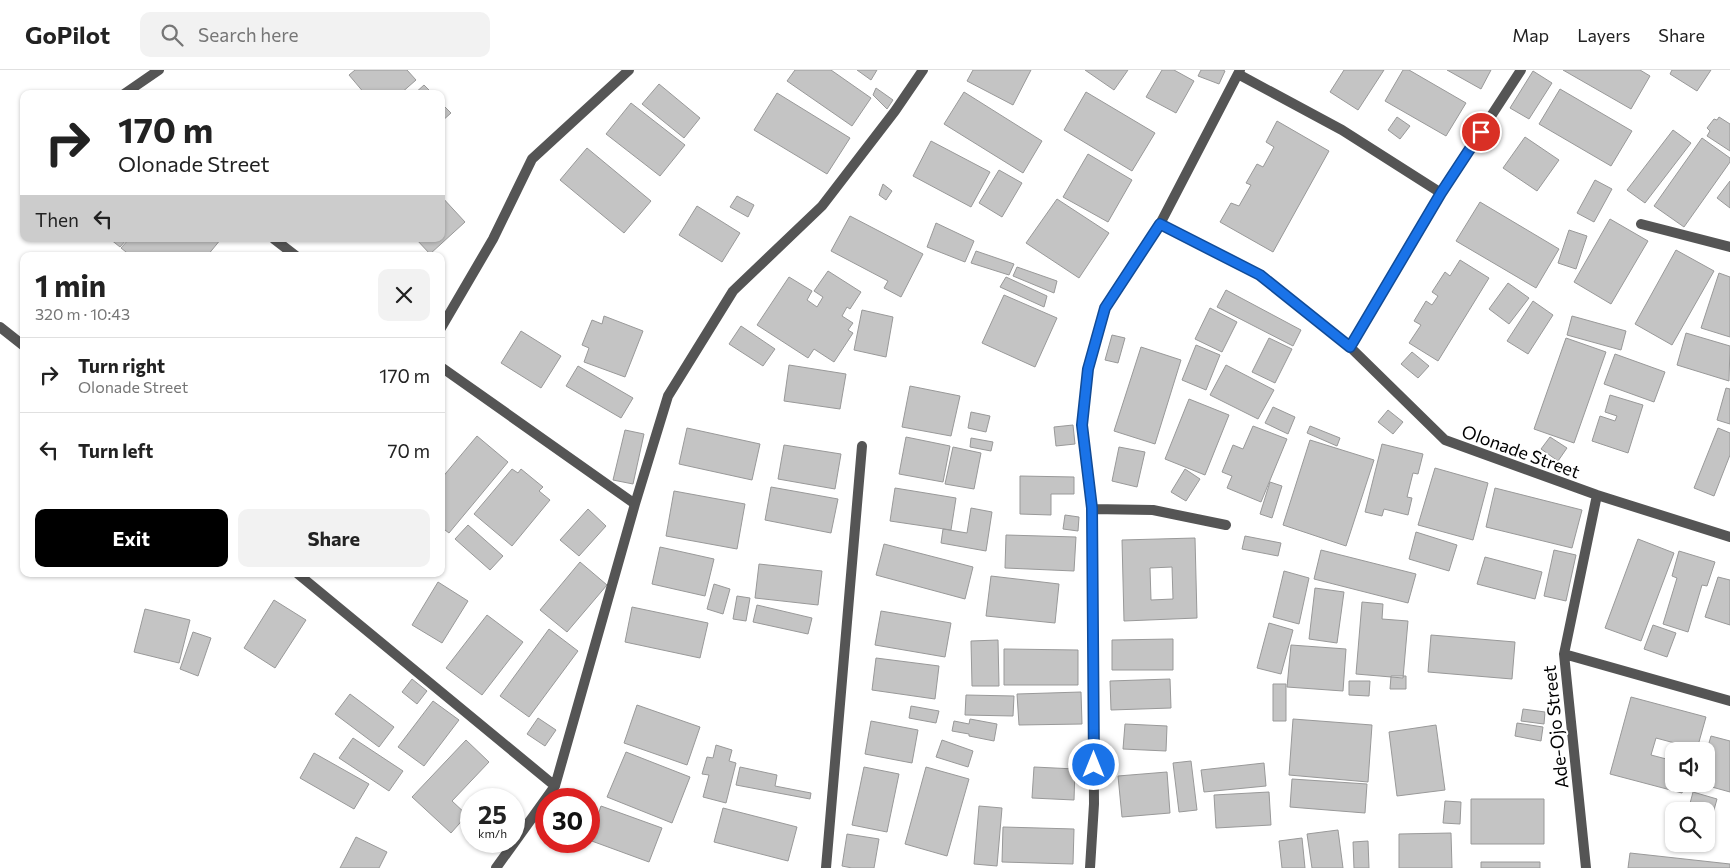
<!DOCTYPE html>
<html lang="en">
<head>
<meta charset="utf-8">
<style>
  body { margin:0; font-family:Commissioner,sans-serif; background:#f2f2f2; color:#222; height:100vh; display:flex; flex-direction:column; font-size:19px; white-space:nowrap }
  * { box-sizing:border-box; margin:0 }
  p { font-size:16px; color:#767676 }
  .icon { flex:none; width:28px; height:28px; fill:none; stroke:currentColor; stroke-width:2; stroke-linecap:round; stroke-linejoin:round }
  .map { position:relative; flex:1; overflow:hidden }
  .drawer { position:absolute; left:20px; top:182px; width:425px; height:325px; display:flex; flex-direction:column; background:#fff; border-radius:10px; box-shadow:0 1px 4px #0004 }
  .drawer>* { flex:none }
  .top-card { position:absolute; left:20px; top:20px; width:425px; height:152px; border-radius:10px; box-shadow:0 1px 4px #0004; background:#fff; color:#222; overflow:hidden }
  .controls { position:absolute; left:1665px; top:672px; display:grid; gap:10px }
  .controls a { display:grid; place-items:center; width:50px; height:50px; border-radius:10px; background:#fff; box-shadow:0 1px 4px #0004; font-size:25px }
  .speed { position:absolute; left:460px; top:718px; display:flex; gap:10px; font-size:25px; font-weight:700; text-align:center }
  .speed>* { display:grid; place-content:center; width:65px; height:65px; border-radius:50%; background:#fff; box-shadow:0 1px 4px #0004; line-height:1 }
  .speed small { font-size:12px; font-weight:400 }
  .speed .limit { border:8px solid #d22; background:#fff; color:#111 }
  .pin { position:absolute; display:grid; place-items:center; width:42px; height:42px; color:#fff; margin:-21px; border:2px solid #fff; border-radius:50%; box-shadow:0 1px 5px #0007 }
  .me { position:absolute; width:55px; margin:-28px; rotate:0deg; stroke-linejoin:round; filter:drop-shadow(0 0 4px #0008) }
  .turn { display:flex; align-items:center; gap:18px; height:105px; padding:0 15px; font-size:22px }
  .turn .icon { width:65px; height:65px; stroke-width:2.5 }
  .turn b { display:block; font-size:35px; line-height:42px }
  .then { display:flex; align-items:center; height:48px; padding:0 15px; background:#0003; gap:10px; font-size:19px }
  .round { display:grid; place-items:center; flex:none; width:52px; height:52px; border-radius:10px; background:#f2f2f2 }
  .summary { display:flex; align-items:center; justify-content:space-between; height:85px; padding:0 15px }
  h1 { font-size:30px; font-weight:700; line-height:38px }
  .cta { display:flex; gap:10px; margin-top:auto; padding:10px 15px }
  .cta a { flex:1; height:58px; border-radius:10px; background:#000; color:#fff; font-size:20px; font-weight:700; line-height:58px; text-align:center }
  .cta a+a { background:#f2f2f2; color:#222 }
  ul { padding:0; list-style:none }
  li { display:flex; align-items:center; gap:15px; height:75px; padding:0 15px; border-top:1px solid #e0e0e0 }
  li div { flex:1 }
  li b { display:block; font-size:19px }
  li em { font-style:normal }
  header { display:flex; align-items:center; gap:30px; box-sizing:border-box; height:70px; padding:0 25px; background:#fff; border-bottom:1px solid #e0e0e0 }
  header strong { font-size:24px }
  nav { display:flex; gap:28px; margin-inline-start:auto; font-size:18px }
  .search { width:350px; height:45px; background:#f2f2f2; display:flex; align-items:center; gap:12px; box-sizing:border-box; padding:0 18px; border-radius:10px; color:#767676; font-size:19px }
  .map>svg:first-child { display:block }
</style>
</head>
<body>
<header>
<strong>GoPilot</strong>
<div class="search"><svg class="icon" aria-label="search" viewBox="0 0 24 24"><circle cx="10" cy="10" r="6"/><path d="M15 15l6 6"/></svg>Search here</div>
<nav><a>Map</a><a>Layers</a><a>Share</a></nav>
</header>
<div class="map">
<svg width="1730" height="798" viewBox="0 0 1730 798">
  <rect width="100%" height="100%" fill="#fff"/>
  <path fill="#c4c4c4" stroke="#999" fill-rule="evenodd" d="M355,0H407L416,10L400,24H365L349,5Z
    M795,0H831L871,28L852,56L787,11Z
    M857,0H877L871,10Z
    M973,0H1031L1013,35L967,11Z
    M1085,0H1128L1114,20Z
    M1162,0H1174L1194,11L1176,43L1146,27Z
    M1201,0H1223L1225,1L1219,14L1198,6Z
    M1344,0H1384L1358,40L1330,22Z
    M1403,0H1409L1466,33L1446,66L1385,31Z
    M1447,0H1491L1481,19Z
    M1563,0H1640L1650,6L1631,39Z
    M1672,0H1711L1697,21L1670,4Z
    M1533,1L1552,13L1529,49L1510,38Z
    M659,14L700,48L684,68L642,34Z
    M424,15L433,24H414Z
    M876,18L893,30L887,39L873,25Z
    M1560,19L1632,61L1611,96L1539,54Z
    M964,22L1042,71L1023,103L944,54Z
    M1086,22L1155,63L1132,101L1064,60Z
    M777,23L850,68L827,104L754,60Z
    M441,33L451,43L441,52Z
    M631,33L685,75L660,106L606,64Z
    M1397,47L1410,56L1400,69L1388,60Z
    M1719,47L1730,54V81L1707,66L1710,61L1707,58L1714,49L1717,50Z
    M1277,51L1329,81L1273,182L1220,152L1231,133L1239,136L1251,115L1246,113L1257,94L1263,97L1274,77L1266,72Z
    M1673,60L1691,73L1645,133L1627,120Z
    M1525,67L1559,90L1537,121L1503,98Z
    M1702,68L1730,88V92L1684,157L1654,136Z
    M931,71L990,102L971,137L913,106Z
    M587,78L651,131L624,163L560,110Z
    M1088,84L1132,110L1108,152L1063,127Z
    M999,100L1022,113L1002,147L979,133Z
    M1595,110L1612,119L1594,152L1577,143Z
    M1730,111V138L1717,128Z
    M883,114L892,121L886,130L879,125Z
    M441,126L465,152L430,184L416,169H441Z
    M737,126L754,135L748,147L730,137Z
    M1057,129L1109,163L1079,208L1026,173Z
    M1480,132L1559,179L1536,218L1456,171Z
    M697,136L740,163L722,192L679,165Z
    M850,146L923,184L901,227L884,218L888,211L831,181Z
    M1610,149L1648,171L1611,234L1574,212Z
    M936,153L974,171L965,192L927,177Z
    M1569,160L1587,166L1576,199L1558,193Z
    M110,169H127L120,177Z
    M129,169H221L207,186H131L121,178Z
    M1676,180L1714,201L1672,275L1635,254Z
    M976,181L1014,194L1009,205L971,193Z
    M1460,190L1489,208L1438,291L1409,273L1421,255L1414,251L1426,231L1432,235L1438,226L1432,222L1445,202L1450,206Z
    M1017,197L1057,211L1054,223L1013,206Z
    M828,201L861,222L850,239L847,237L842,246L853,253L848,260L853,263L834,292L814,279L808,288L757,255L789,207L812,221L807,230L817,237L823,227L814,221Z
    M1719,203L1730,207V267L1701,258Z
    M1006,207L1047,226L1044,237L1000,217Z
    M1508,213L1529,228L1509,254L1489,239Z
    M1226,220L1301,260L1293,276L1217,237Z
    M1004,225L1057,248L1035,297L982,273Z
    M1533,231L1553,245L1528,284L1507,271Z
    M1210,238L1237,252L1222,282L1195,269Z
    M862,240L893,247L886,287L854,280Z
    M604,246L643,261L625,307L584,292L589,278L582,275L592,250L602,254Z
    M1572,246L1626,261L1621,280L1567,265Z
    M741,256L775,279L763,296L729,274Z
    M521,261L561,286L541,318L501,293Z
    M1686,263L1730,276L1729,311L1677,295Z
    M1112,265L1125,268L1118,293L1105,290Z
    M1269,268L1292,279L1275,313L1252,302Z
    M1566,268L1606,282L1574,373L1534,359Z
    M1196,275L1220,285L1206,320L1182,310Z
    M1141,277L1181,290L1155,374L1114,361Z
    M1412,282L1429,296L1418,308L1401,294Z
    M1615,284L1665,302L1654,332L1604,314Z
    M789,295L846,304L840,339L784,331Z
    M1226,295L1274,320L1258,349L1210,325Z
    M578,296L633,328L621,348L566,316Z
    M910,316L960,326L951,366L902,357Z
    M1726,318L1730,319V354L1717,350Z
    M1610,325L1643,335L1628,383L1592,371L1600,346L1615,351L1617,346L1605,342Z
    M1189,329L1229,345L1205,405L1165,389Z
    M1273,337L1295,347L1288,364L1265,353Z
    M1388,340L1403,352L1393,364L1378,352Z
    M971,342L990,346L986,362L968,358Z
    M1073,355L1075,374L1056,376L1054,357Z
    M1253,356L1287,369L1261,432L1227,418L1232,406L1222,402L1233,375L1243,379Z
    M1310,356L1340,368L1337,376L1307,363Z
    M687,358L760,374L752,410L679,394Z
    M1718,358L1730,363V385L1714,426L1694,418Z
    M625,360L644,364L633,414L613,410Z
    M477,366L508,392L449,463L441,457V409Z
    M906,367L950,376L943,412L899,404Z
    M1550,367L1567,378L1558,391L1541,379Z
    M971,368L993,372L991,381L970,377Z
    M1310,370L1374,390L1346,476L1283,455Z
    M1382,374L1423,384L1418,404L1413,403L1407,427L1412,428L1408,445L1384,439L1382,446L1365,442Z
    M784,375L841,384L835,419L778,409Z
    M953,377L981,383L974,419L945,414Z
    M1119,377L1145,382L1137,417L1112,411Z
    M1435,398L1488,413L1473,470L1418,455Z
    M512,399L518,403L521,399L543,417L539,421L550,430L512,476L474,444Z
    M1185,399L1200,409L1186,431L1171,422Z
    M1020,406L1074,407V424H1051V445L1020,444Z
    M1270,412L1282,416L1272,448L1260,444Z
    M771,417L838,429L831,463L765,450Z
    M895,418L956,428L951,460L890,451Z
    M1495,418L1582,440L1572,478L1486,457Z
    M674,421L745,434L737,479L666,466Z
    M971,438L992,442L986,481L941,473L943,459L967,463Z
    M588,439L606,456L579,486L560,470Z
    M1065,445L1079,447L1078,461L1063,459Z
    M468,455L503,486L490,500L455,469Z
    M1416,462L1457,475L1449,501L1409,489Z
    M1006,465L1076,467L1074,501L1005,498Z
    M1245,466L1281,473L1278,486L1242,479Z
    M1195,468L1197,548L1124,551L1122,470ZM1172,497L1173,529L1151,530L1150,498Z
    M1638,469L1674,483L1641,571L1605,558Z
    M884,474L973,497L965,529L876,505Z
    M660,477L714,489L705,526L652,514Z
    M1321,480L1416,504L1408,533L1314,509Z
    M1554,480L1576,485L1566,531L1544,526Z
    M1679,481L1715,492L1707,516L1702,515L1688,562L1663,554L1677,508L1672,506Z
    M1485,487L1542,502L1535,529L1477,514Z
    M580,492L607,515L567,562L540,540Z
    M759,494L822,501L818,535L755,528Z
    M1284,501L1309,508L1299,554L1273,547Z
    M991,506L1059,514L1055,553L986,546Z
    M1718,507L1730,510V555L1705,547Z
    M438,512L468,531L442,573L412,555Z
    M714,514L730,519L723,544L707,539Z
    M1315,518L1344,522L1337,573L1309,569Z
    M737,526L750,528L746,551L733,549Z
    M274,530L306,550L275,598L244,578Z
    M1362,532L1383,534L1382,549L1408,551L1403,608L1356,604Z
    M757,535L812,548L808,564L753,552Z
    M632,537L708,553L700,588L625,572Z
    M145,539L190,550L179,593L134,582Z
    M881,541L951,553L945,587L875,575Z
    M487,545L523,572L482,625L446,598Z
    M1269,553L1293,560L1281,604L1257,598Z
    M1653,555L1676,563L1667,587L1644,579Z
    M549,559L578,581L529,647L500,626Z
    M193,562L211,568L198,606L180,599Z
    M1431,565L1515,572L1512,609L1428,602Z
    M1173,569V600H1112V570Z
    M998,570L999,616H972L971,571Z
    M1291,575L1346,579L1343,621L1287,617Z
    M1004,579L1078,580V615H1004Z
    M876,588L939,596L935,629L872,620Z
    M1391,606H1406V619H1390Z
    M412,609L427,621L417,634L402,622Z
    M1170,609L1171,638L1111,640L1110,611Z
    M1349,611H1370L1369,626L1349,625Z
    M1273,614H1286V651H1273Z
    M1081,622L1082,654L1019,655L1017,624Z
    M350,624L394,657L379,677L335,644Z
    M966,625L1014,626L1013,646L965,645Z
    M1631,627L1706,647L1697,679L1656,668L1651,685L1674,691V714H1685L1682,723L1610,704Z
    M433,631L459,650L424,696L398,677Z
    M637,635L700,657L687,695L624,673Z
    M911,636L939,641L936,653L909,648Z
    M1523,639L1545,642L1544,654L1521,651Z
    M538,648L556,660L545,676L527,664Z
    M970,649L997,654L994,671L969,666V664L952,661L954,651L969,654Z
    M1293,649L1372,655L1368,712L1289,705Z
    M871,651L918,660L912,693L865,684Z
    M1517,653L1543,657L1541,671L1515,666Z
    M1125,654L1167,656L1166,681L1123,679Z
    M1436,655L1445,720L1397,726L1389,662Z
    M1711,666L1730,671V722L1701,714H1706V683Z
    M353,668L403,701L389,721L339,688Z
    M466,670L489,692L452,731L467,745L451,763L412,727Z
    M942,670L973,681L968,697L936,687Z
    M716,675L732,680L729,691L736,693L726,733L703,727L709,705L702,704L707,687L713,688Z
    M626,682L690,707L672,753L607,727Z
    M314,683L369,714L354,739L300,708Z
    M1191,691L1197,740L1179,742L1173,693Z
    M1264,693L1266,716L1204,722L1201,700Z
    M740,697L777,705L775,716L811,723L810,729L736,715Z
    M864,697L899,704L887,762L852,755Z
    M926,697L969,709L947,786L905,774Z
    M1034,697L1075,699L1074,730L1032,728Z
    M1167,702L1170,743L1122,747L1118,706Z
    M1292,709L1367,714L1365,743L1290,737Z
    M1269,722L1271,755L1216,758L1214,725Z
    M1693,722L1717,729L1706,769V741H1688Z
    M1471,729H1544V774H1471Z
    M1445,731L1461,732L1460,754L1443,753Z
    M601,736L662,758L649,792L589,770Z
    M979,736L1002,738L997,796L974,794Z
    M723,738L797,757L788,791L714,772Z
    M1003,757L1074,759L1073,794L1002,792Z
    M1338,760L1343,798H1312L1307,764Z
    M1451,763L1452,798H1399V764Z
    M847,764L879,769L874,798H852L842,796Z
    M356,767L387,782L379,798H340Z
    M1302,768L1305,798H1282L1279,771Z
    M1368,771L1369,798H1354L1353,772Z
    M1630,783L1730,794V798H1628Z
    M1481,792H1540V798H1481Z"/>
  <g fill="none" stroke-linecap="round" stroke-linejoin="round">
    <path stroke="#555" stroke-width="10" d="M1238,4L1342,60L1441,123
      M124,24L159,0
      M1160,154L1260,205L1350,277L1445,370L1597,425L1730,467
      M1641,154L1730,177
      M274,169L296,186
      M0,257L24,276
      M441,258L493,169L532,89L629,0
      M1350,277L1441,123L1521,0
      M441,297L635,434
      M1092,439L1153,440L1226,455
      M298,504L555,716
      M1564,584L1730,631
      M496,798L555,716L635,434L668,326L733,221L822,136L895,41L923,0
      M826,798L862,376
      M1090,798L1094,734L1092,439L1082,355L1088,299L1105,238L1160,154L1240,0
      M1586,798L1564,584L1597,425"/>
  </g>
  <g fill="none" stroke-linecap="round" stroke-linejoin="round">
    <g stroke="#114b97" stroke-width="12">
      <path id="route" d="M1094,695L1092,438L1082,355L1088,299L1105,238L1160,154L1260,205L1350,277L1441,123L1481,62"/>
    </g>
    <use href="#route" stroke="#1a73e8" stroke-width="9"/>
  </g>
  <g text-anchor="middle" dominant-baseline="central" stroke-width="4" stroke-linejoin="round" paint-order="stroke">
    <g font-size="18" fill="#000" stroke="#fff">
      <text transform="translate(1521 381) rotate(20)">Olonade Street</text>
      <text transform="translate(1555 657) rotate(-96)">Ade-Ojo Street</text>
    </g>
  </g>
</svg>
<div class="controls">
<a><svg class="icon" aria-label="sound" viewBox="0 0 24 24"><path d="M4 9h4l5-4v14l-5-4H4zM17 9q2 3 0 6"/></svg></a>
<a><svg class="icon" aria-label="search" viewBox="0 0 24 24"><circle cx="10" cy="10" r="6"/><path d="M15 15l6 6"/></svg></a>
</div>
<div class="speed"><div>25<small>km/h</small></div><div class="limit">30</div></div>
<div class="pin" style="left:1481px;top:62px;background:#d93025"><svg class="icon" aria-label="arrive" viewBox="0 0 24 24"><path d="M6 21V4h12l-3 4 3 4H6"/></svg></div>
<svg class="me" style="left:1094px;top:695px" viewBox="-20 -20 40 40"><circle r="17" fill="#1a73e8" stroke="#fff" stroke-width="3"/><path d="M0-11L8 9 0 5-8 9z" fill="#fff"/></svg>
<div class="top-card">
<div class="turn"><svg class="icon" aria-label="right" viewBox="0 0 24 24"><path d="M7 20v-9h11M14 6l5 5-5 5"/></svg><div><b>170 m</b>Olonade Street</div></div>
<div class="then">Then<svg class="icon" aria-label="left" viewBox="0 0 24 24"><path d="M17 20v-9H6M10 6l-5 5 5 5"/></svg></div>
</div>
<section class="drawer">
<div class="summary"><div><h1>1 min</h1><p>320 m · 10:43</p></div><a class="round"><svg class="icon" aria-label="close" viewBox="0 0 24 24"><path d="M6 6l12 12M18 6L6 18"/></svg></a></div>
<ul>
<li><svg class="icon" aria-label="right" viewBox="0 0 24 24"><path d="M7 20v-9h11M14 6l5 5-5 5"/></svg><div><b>Turn right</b><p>Olonade Street</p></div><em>170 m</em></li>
<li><svg class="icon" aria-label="left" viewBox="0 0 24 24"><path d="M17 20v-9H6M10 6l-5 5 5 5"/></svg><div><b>Turn left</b></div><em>70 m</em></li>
</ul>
<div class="cta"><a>Exit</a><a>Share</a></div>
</section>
</div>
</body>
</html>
